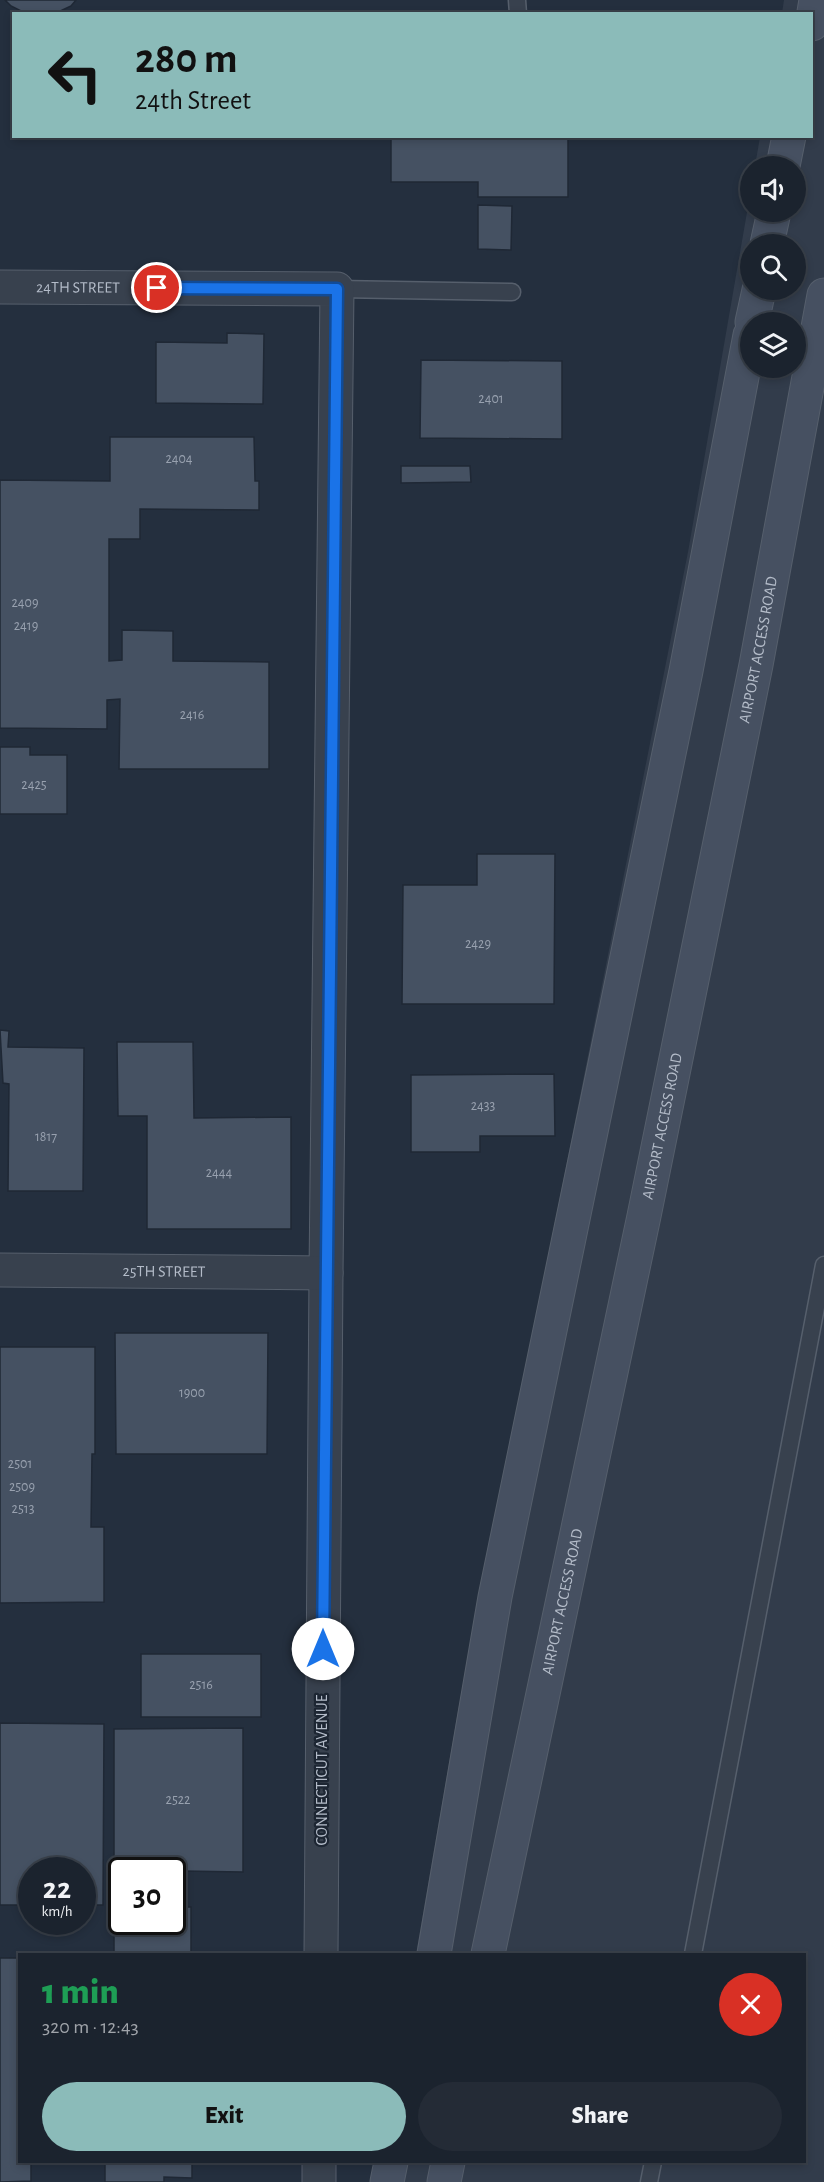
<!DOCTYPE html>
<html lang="en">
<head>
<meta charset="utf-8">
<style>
  body { margin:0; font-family:"Alegreya Sans",sans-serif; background:#242b36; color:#f1f3f6; height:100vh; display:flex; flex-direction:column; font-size:22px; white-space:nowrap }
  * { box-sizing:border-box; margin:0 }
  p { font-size:20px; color:#a0a4aa }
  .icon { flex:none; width:33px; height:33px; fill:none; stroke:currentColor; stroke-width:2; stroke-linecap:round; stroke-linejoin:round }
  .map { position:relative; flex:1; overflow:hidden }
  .sheet { position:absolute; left:18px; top:1953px; width:788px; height:210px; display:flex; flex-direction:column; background:#1b232e; border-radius:0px; box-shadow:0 3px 9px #0003,0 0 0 2px #39404a }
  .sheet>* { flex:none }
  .hud { position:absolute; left:12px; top:12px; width:801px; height:126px; border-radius:0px; box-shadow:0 3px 9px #0003,0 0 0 2px #39404a; background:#8bbbb9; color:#111; overflow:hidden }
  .controls { position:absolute; left:740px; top:156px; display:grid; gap:12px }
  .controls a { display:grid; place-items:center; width:66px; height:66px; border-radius:50%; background:#1b232e; box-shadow:0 3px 9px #0003,0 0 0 2px #39404a; font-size:30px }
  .speed { position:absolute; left:18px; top:1857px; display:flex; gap:12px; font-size:30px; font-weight:700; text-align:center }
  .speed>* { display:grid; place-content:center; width:78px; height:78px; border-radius:50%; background:#1b232e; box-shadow:0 3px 9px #0003,0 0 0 2px #39404a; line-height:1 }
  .speed small { font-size:15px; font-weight:400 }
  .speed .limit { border:3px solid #111; border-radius:9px; background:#fff; color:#111 }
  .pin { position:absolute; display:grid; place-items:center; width:51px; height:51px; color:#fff; margin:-26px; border:3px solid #fff; border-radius:50%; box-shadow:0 2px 6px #0007 }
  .me { position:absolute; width:66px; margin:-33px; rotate:0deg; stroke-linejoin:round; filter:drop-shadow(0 0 4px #0008) }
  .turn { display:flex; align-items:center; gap:21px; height:126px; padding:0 24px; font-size:27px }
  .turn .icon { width:78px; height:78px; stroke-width:2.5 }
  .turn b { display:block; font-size:42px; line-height:51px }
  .round { display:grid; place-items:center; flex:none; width:63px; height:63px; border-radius:32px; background:#242b36 }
  .summary { display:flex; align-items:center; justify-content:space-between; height:102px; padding:0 24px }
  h1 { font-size:36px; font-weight:800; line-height:45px; color:#1e9e55 }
  .primary-button { display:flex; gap:12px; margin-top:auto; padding:12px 24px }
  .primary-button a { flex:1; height:69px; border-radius:36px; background:#8bbbb9; color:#111; font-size:24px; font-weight:800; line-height:69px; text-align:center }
  .primary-button a+a { background:#242b36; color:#f1f3f6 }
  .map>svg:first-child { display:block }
</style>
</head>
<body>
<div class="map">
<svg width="824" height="2182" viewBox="0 0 824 2182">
  <rect width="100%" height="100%" fill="#242f3e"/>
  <path fill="#323c4b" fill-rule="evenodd" d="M784,0H824V2182H378L381,2162H804V1954H416L459,1705L688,552L750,195V212H795V166H755L760,137L812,136V14L782,13ZM750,244H795V290H750ZM750,322H795V368H750Z"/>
  <path fill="#455162" stroke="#1f2835" stroke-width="1.5" d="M5,0H76L71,6L54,14H27L11,6Z
    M391,136H568V197H478V182H391Z
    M478,205L512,206L511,250L478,249Z
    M227,333L264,334L263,404L156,403V342L227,343Z
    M421,360L562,361V439L420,438Z
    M110,437H254L255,481H259V510L140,509V539H109V661L122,660V630L173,631V661L269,662V769H119L120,699L107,700V729L0,728V480L110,481Z
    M401,466H470L471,482L401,483Z
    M0,747H30V755H67V814H0Z
    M477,854H555L554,1004H402L403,885H477Z
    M0,1030L9,1031L8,1047L84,1048L83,1191H8L9,1084L3,1083Z
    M117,1042H193L194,1118L291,1117V1229H147V1116H118Z
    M554,1074L555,1136H480V1152H411V1075Z
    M115,1333H268L267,1454H116Z
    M0,1347H95V1454H92L91,1527H104V1602L0,1603Z
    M141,1654H261V1717H141Z
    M0,1723L104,1724L103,1905H82V1870H32V1905H0Z
    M243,1728V1872L122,1870V1872H114V1729Z
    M172,1907H191V1954H114V1908H122V1922H172Z
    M0,1958H20V2162H31V2181L0,2182Z
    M105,2162H192V2178L164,2177V2182H105Z"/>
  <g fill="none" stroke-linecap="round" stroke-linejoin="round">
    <g stroke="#565f6c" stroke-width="19">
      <path id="service" d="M517,0L518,14
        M337,289L512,292
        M693,1954L824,1265
        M649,2182L653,2162"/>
    </g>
    <g stroke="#565f6c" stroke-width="35">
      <g id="minor">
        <path id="s1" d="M0,287L337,289L326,1273L321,1954"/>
        <path id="s2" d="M0,1270L326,1273"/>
        <path d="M319,2182V2162"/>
      </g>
    </g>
    <g stroke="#565f6c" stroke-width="35">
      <g id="secondary">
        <path d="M812,24L816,0"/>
        <path d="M783,166L789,136"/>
        <path d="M767,244L774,212"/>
        <path d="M752,322L759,290"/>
        <path d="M434,1954L495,1597L686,671L750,335"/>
        <path id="s3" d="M488,1954L644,1216L756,665L824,295"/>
        <path d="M387,2182L391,2162"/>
        <path d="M444,2182L448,2162"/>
      </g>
    </g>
    <use href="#service" stroke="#38414e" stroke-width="16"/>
    <use href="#minor" stroke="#38414e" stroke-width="33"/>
    <use href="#secondary" stroke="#465061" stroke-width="33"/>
  </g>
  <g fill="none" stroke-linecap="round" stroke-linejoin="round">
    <g stroke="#114b97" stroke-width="15">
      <path id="route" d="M157,288L337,289L323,1649"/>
    </g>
    <use href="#route" stroke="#1a73e8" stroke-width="10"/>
  </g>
  <g text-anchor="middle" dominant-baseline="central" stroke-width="4.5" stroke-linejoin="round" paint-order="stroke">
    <g font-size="14" fill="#98a1af">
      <text x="491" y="399">2401</text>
      <text x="179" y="459">2404</text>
      <text x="25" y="603">2409</text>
      <text x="26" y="626">2419</text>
      <text x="192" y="715">2416</text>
      <text x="34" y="785">2425</text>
      <text x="478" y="944">2429</text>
      <text x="483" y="1106">2433</text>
      <text x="46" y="1137">1817</text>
      <text x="219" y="1173">2444</text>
      <text x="192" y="1393">1900</text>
      <text x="20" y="1464">2501</text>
      <text x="22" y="1487">2509</text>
      <text x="23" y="1509">2513</text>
      <text x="201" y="1685">2516</text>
      <text x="178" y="1800">2522</text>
    </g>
    <g font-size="16" fill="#b4bcc9" stroke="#1d2633">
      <text stroke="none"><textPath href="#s1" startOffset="78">24TH STREET</textPath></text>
      <text stroke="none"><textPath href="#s3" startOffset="1332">AIRPORT ACCESS ROAD</textPath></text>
      <text stroke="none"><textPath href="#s3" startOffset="846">AIRPORT ACCESS ROAD</textPath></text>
      <text stroke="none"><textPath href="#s2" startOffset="164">25TH STREET</textPath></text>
      <text stroke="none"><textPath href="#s3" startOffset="360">AIRPORT ACCESS ROAD</textPath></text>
      <text transform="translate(322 1770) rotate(-90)">CONNECTICUT AVENUE</text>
    </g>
  </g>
</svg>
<div class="controls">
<a><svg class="icon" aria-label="sound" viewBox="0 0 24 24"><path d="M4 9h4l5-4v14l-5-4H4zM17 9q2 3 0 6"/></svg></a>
<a><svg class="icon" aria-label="search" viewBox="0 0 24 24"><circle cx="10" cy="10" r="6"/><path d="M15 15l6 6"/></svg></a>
<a><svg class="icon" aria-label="layers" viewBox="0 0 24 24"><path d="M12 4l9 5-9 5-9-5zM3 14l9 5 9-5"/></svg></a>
</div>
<div class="speed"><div>22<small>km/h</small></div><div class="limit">30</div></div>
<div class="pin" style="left:157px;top:288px;background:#d93025"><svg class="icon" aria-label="arrive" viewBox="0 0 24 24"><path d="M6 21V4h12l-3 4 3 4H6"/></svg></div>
<svg class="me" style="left:323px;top:1649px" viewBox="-20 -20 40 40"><circle r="19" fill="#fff"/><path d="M0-13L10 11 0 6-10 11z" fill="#1a73e8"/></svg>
<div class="hud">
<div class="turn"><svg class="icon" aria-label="left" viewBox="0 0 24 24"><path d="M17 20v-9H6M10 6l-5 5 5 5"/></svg><div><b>280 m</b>24th Street</div></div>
</div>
<section class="sheet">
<div class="summary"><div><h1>1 min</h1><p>320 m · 12:43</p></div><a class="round" style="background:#d93025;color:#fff"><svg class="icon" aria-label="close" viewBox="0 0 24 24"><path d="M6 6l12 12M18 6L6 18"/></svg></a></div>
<div class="primary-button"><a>Exit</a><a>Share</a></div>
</section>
</div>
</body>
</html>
